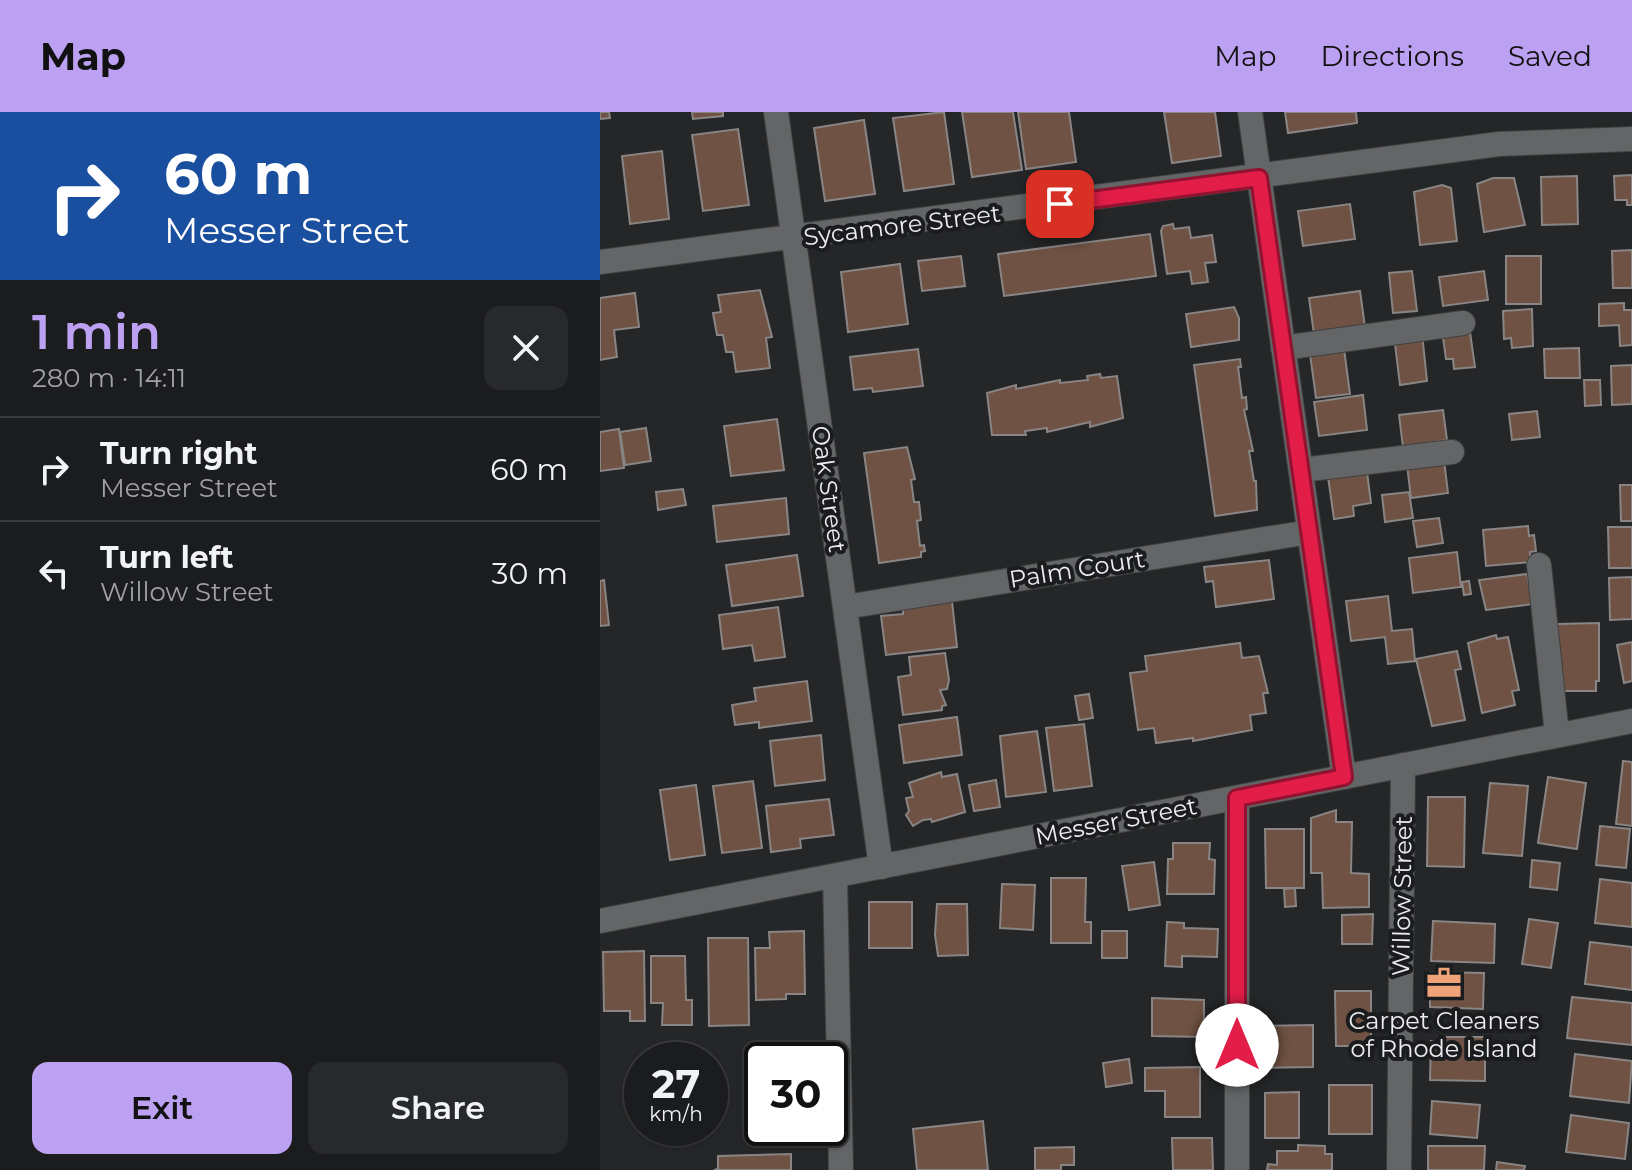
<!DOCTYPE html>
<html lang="en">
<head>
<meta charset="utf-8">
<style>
  body { margin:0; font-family:Montserrat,sans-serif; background:#28292b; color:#f1f3f6; height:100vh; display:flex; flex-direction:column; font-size:30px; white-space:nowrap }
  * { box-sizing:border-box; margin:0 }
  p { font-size:26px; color:#a0a1a4 }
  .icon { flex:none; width:44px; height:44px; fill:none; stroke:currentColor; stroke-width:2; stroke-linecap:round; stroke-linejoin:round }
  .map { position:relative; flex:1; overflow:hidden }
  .panel { display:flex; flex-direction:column; background:#1b1c1e; width:600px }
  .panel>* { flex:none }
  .hud { background:#1a4fa0; color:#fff; overflow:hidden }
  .speed { position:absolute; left:24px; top:930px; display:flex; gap:16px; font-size:40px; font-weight:700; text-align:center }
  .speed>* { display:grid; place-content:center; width:104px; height:104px; border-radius:50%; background:#1b1c1e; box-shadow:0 2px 6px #0004,0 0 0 2px #393a3c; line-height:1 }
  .speed small { font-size:20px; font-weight:400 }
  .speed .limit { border:4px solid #111; border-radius:12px; background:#fff; color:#111 }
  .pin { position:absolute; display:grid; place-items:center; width:68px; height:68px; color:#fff; margin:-34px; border-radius:16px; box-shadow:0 4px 12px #0006 }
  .me { position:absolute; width:88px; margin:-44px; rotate:0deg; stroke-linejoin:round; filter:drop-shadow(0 0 6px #0008) }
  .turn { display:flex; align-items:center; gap:28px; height:168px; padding:0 32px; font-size:36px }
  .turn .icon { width:104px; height:104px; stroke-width:2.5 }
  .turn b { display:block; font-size:56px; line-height:68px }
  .round { display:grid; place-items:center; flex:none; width:84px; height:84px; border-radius:16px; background:#28292b }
  .head { display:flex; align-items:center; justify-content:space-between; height:136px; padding:0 32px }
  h1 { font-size:48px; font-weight:600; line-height:60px; color:#bca0f2 }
  .primary-button { display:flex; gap:16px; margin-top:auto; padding:16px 32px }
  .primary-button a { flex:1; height:92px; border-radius:16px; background:#bca0f2; color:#111; font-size:32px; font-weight:600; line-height:92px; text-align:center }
  .primary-button a+a { background:#28292b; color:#f1f3f6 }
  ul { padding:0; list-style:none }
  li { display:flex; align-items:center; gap:24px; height:104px; padding:0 32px; border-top:2px solid #393a3c }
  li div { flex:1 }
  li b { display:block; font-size:30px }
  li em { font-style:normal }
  header { display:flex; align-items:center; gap:48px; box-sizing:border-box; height:112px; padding:0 40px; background:#bca0f2; color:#111 }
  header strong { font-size:38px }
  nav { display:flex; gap:44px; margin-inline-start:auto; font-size:28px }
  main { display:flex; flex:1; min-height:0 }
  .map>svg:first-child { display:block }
</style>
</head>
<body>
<header>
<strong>Map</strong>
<nav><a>Map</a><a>Directions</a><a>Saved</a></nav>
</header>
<main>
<section class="panel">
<div class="hud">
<div class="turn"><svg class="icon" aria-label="right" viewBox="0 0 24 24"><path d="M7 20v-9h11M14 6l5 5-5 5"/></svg><div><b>60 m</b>Messer Street</div></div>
</div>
<div class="head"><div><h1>1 min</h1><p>280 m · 14:11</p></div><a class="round"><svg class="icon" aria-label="close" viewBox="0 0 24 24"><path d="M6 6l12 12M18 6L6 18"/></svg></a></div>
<ul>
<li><svg class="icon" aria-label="right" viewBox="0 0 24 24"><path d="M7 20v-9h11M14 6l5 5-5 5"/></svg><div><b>Turn right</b><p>Messer Street</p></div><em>60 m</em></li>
<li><svg class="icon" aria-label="left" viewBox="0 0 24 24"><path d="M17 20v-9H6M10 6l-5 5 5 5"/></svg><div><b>Turn left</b><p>Willow Street</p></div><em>30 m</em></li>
</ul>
<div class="primary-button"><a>Exit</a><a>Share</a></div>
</section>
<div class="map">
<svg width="1032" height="1058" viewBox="0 0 1032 1058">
  <rect width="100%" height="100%" fill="#242628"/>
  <path fill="#6f5243" stroke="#888584" stroke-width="2" d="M0,0H9L10,6L0,7Z
    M92,0H123V4L93,7Z
    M344,0L354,72L304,79L293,6Z
    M362,0H413L422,58L372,65Z
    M418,0H469L476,50L426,57Z
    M564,0H615L621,44L572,51Z
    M685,0H756L757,11L688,21Z
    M264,8L275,82L225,89L214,16Z
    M138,17L149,93L103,99L92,23Z
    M62,39L69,107L30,112L22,44Z
    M1032,63V93H1027V88H1015L1014,64Z
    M977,64L978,112L942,113L941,65Z
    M893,66H914L925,113L884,120L877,72Z
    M842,73L851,76L857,129L820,133L814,80Z
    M750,92L755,127L703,134L698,99Z
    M573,112L574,117L589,115L591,126L612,123L616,150L605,151L608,170L592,172L590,159L567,162L561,119L563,114Z
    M550,122L556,164L404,184L398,142Z
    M1032,138V176H1013L1012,139Z
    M361,144L365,174L322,179L318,149Z
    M906,144H941V192H906Z
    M300,152L308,212L248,220L241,160Z
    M812,159L817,199L793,201L789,161Z
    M884,159L888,188L843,194L839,165Z
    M160,178L172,225L166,226L170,256L136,260L133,240H126L123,223H117L113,201L121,200L118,183Z
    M760,179L765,215L714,222L709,186Z
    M35,181L39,215L14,218L17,245L0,248V186Z
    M1024,191V198H1032V233L1020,234L1019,213L999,214V192Z
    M634,195L639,206V228L591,235L586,202Z
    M932,197L933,234L912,236L911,226L904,227L903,199Z
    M869,213L875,255L854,257L853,247H846L842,218Z
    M822,221L827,269L800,273L794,224Z
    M979,236L980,266H945L944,237Z
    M318,237L323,274L273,280L272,276L254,278L250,245Z
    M744,237L750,282L716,286L710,242Z
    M640,247L641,255H638L642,286L646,285L647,297L644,298L653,339H649L654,369H656L657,398L615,404L594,253Z
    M1032,253V292L1012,293L1011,254Z
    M500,262L501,266L517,264L523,306L490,315V310L447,320V316L425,319L426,323H392L387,281L416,273V277L460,268V271L488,268L487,264Z
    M984,268H1000L1001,293L985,294Z
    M763,283L767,318L719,324L714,290Z
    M843,298L847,328L803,335L799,303Z
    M937,299L940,325L912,328L909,302Z
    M177,307L184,358L131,364L124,314Z
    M46,316L51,349L25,353L20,320Z
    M19,317L24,356L0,359V320Z
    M307,335L315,367L311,368L314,390H319L321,408L317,409L320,434L324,433L325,439L321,440V445L279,451L264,341Z
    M844,348L848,381L811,386L807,353Z
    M767,360L771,391L753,394L754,404L734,407L728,365Z
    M1020,373H1032V409H1021Z
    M83,377L86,393L58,398L56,380Z
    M809,380L813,406L785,410L782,383Z
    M186,386L189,422L117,430L113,394Z
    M839,406L843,431L817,435L813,409Z
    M928,414L929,424L934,423L936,439L930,440L931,450L886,454L883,418Z
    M1008,415H1032V456H1009Z
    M857,440L861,475L813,481L809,446Z
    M197,443L203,484L132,494L126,453Z
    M669,448L674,487L616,495L613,469L606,470L604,455Z
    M927,462L933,492L886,498L879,468Z
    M1032,465V507L1010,508L1009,466Z
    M4,468L9,513L0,514V469Z
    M869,469L871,482L864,483L862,470Z
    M788,484L792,519L812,517L815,549L788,552L785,525L751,529L746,489Z
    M352,489L357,535L286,543L281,504L303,502V495Z
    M178,495L185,545L155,549L152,533L123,537L119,503Z
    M999,511V569H996V579H963L956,512Z
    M896,523L897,527L908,525L919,578L912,579L915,593L882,601L868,531Z
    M1032,530V569L1024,571L1017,533Z
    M640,531L642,546L659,544L668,581H663L666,601L650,603L652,618L593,629V626L556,631L554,616L538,618L530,561L547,559L545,544Z
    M857,539L861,557L855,558L865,608L832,614L816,547Z
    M345,541L349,568L347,577L340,578L346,593L342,594V598L303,603L298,565L311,563L309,545Z
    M207,569L212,609L159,616V610L135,613L132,593L156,589L154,576Z
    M489,582L493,606L479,608L475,584Z
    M357,605L362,643L304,651L299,613Z
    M484,612L492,674L454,679L446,616Z
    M437,619L446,680L406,685L400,624Z
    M221,623L225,668L175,674L170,629Z
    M1023,649L1032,650V714L1016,712Z
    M341,660L342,665L357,662L365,700L332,710L331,707L323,708L313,714L306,703L309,699L306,686L313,685L309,671Z
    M948,665L986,671L977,737L938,731Z
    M396,668L400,695L374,699L369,673Z
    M153,669L162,736L122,741L113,674Z
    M890,671L928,674L922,744L883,741Z
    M96,673L105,743L70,748L60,678Z
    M828,685H865L864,755L827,754Z
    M229,687L234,723L200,727L201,736L171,740L166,694Z
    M736,698V710H752L751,761L769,762V795L723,796L722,761H711V706Z
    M1000,714L1030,717L1026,756L996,753Z
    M665,717H704V776H666Z
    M573,731H610L609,747L615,748L614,782H567L568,747H573Z
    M932,748L960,751L957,778L930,775Z
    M554,750L560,793L529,798L522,754Z
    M451,766H486L485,810H491V831H451Z
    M1000,767L1032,771V815L995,811Z
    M402,772L435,773L433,818L400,816Z
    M695,776L696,794L685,795L684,777Z
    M269,790H312V836H269Z
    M337,792H367L368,843L338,844L335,823Z
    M773,802L772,832H742V803Z
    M929,807L958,811L951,856L922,852Z
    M833,809L895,812L894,851L831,849Z
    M567,810L584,811V816L618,817L617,845L582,844V855L565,854Z
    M204,819L205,882H186V887L156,888L155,836H170L169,820Z
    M502,819H527V846H502Z
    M108,826H148L149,913L109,914Z
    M990,830L1032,835V878L985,872Z
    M44,839L45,909H30V899H4L3,840Z
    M51,844H85L86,888H92V913H62L63,891H51Z
    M830,860L884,861L883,897L830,895Z
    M735,879H771V934H736Z
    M972,885L1032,891V933L967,926Z
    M552,886L604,888V925L552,924Z
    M713,913V955L659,956V914Z
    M838,925H885V969L830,968L831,929H839Z
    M975,942L1032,949L1029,991L970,984Z
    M529,947L532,971L506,975L503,951Z
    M600,955V1005H565V979H545V956Z
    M729,973H772V1022H729Z
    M699,980V1026H665V981Z
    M832,989L880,993L877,1026L830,1022Z
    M971,1003L1029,1011L1025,1047L966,1040Z
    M383,1009L388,1058H317L313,1017Z
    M572,1026H612L613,1058H573Z
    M698,1033L725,1034V1042H732V1058H667L668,1052L677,1053V1039H698Z
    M828,1034H885L884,1058H828Z
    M474,1035V1053H461V1058H435V1036Z
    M191,1042V1058H114L118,1057V1044Z
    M897,1050L925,1054L924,1058H896Z"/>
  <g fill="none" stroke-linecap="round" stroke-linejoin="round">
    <g stroke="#3f4041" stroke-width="26">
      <path id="minor" d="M176,0L281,755
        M650,0L744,665
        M0,150L899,32L1032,27
        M683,236L863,211
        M701,358L852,340
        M939,453L957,623
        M245,495L709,420
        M637,686V1058
        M235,764L241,1058
        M799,1058L803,653"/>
    </g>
    <g stroke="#3f4041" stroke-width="26">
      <path id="tertiary" d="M0,809L1032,609"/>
    </g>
    <use href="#minor" stroke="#636567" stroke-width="24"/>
    <use href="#tertiary" stroke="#636567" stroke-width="24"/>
  </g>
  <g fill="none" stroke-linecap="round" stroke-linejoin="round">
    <g stroke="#92132f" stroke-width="20">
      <path id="route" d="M460,92L659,66L744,665L637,686V933"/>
    </g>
    <use href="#route" stroke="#e11d48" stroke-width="14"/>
  </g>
  <defs>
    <g id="office-bare" transform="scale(2.76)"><path d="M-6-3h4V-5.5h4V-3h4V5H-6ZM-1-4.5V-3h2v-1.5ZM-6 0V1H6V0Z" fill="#f0a279" stroke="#1b1c1e" stroke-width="2.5" paint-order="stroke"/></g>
  </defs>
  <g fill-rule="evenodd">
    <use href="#office-bare" x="844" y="871"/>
  </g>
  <g text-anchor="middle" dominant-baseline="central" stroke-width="8" stroke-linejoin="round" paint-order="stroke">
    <g font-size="24" fill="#ecedef" stroke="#1b1c1e">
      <text transform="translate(302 113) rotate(-7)">Sycamore Street</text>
      <text transform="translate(229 377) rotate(82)">Oak Street</text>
      <text transform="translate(477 457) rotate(-9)">Palm Court</text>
      <text transform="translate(516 709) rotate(-11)">Messer Street</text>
      <text transform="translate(802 784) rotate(-89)">Willow Street</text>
    </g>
    <g font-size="24" fill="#ecedef" stroke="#1b1c1e">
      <text x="844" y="908">Carpet Cleaners<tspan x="844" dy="28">of Rhode Island</tspan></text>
    </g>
  </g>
</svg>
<div class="speed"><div>27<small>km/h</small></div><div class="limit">30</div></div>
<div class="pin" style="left:460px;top:92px;background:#d93025"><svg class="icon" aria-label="arrive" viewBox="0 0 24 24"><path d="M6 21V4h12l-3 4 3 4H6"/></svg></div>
<svg class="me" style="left:637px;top:933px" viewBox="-20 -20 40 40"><circle r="19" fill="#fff"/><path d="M0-13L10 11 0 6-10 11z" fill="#e11d48"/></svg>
</div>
</main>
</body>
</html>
